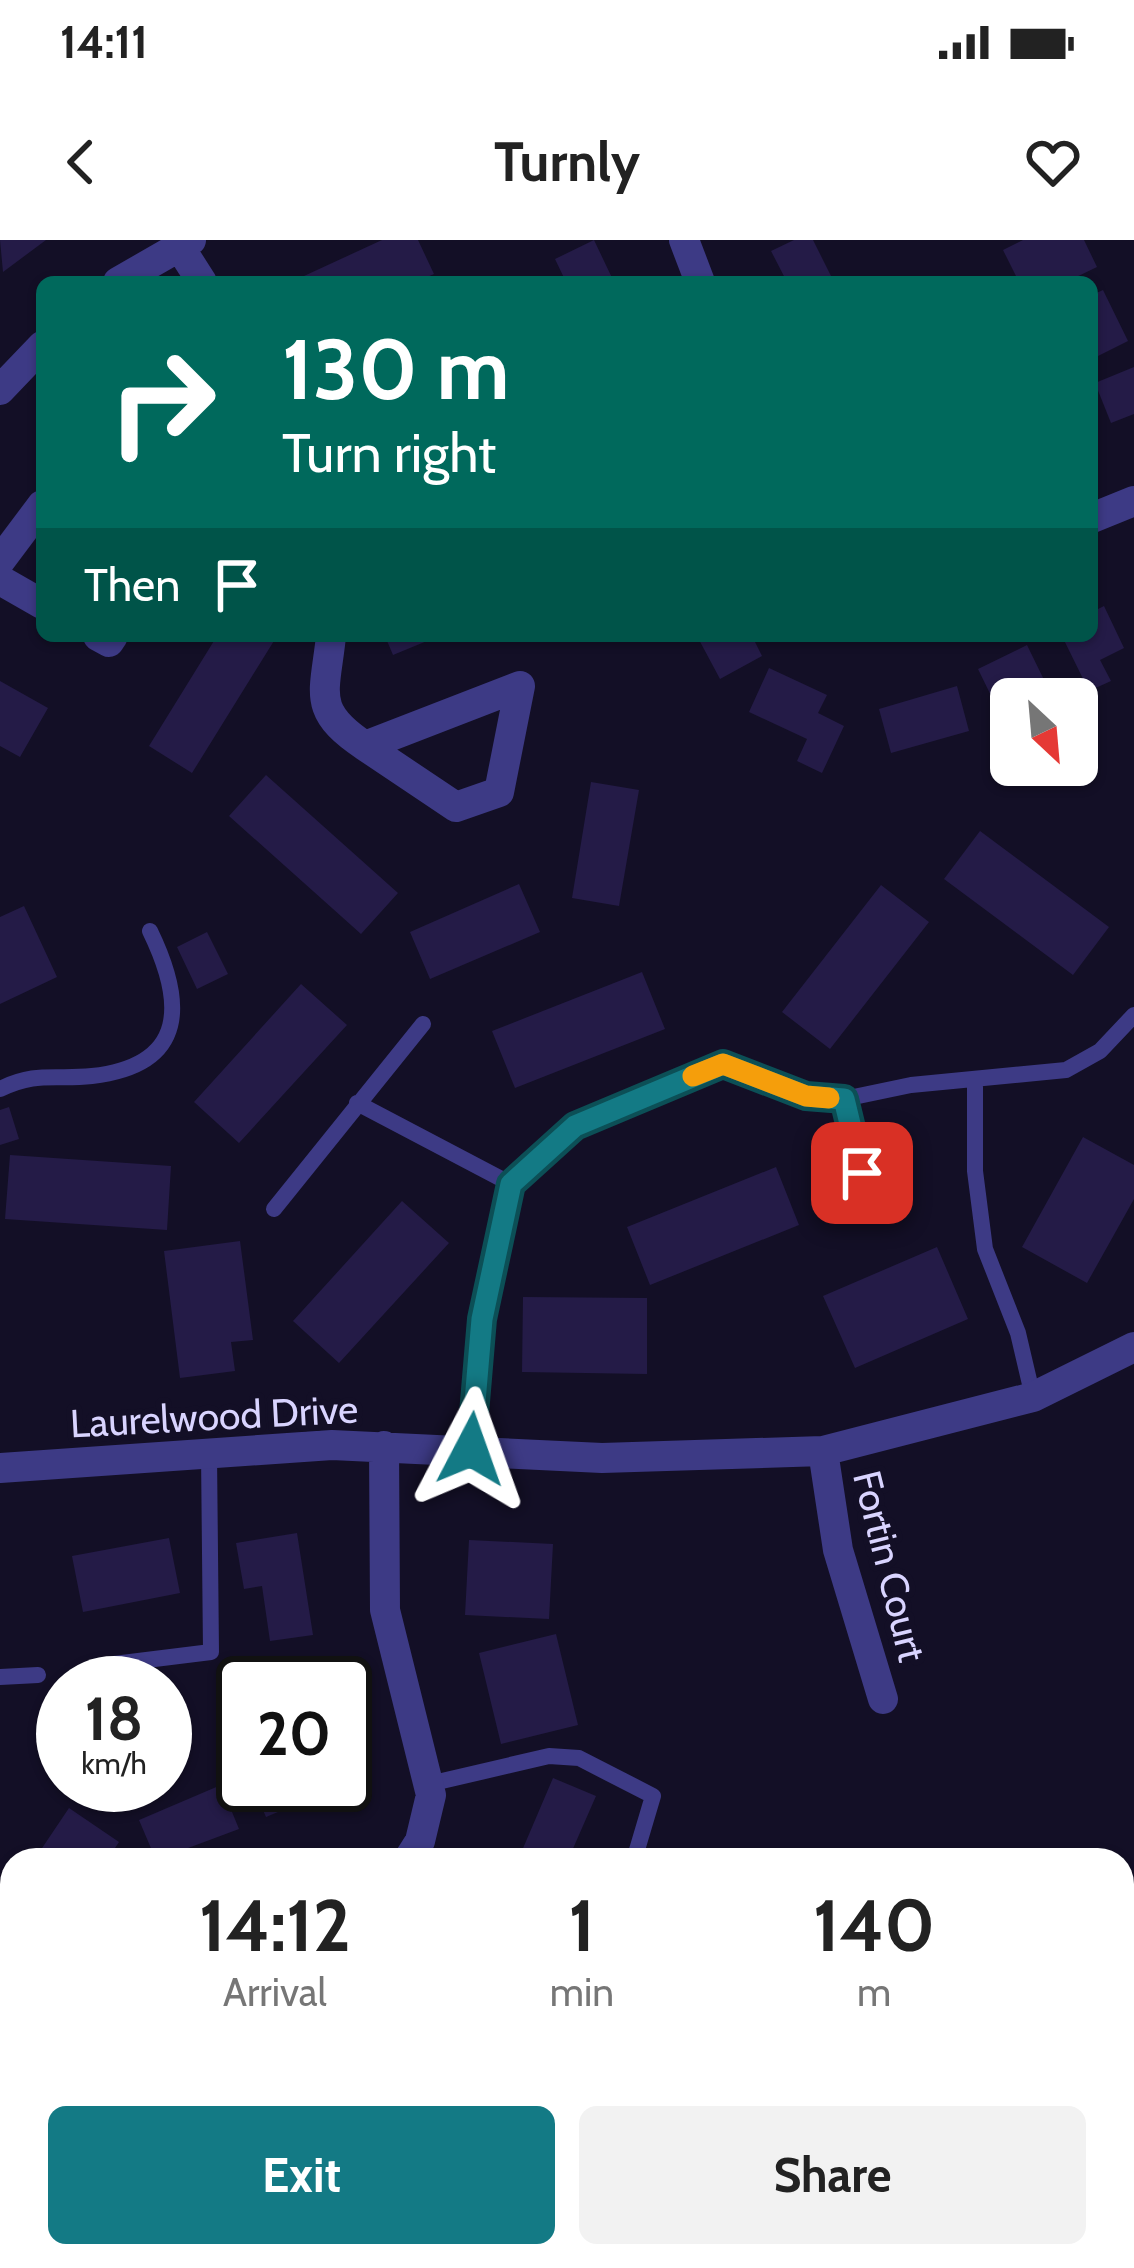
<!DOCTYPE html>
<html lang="en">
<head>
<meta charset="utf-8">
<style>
  body { margin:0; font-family:Cabin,sans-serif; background:#f2f2f2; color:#222; height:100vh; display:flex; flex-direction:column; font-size:45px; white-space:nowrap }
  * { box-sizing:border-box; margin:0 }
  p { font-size:39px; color:#767676 }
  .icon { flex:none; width:66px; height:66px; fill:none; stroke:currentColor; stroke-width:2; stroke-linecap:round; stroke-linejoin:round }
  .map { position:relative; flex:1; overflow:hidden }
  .side { position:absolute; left:0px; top:1608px; width:1134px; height:420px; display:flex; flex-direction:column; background:#fff; border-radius:36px 36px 0 0; box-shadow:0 3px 9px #0004 }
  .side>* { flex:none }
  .guide { position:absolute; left:36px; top:36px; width:1062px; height:366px; border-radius:18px; box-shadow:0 3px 9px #0004; background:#00695c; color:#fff; overflow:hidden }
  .needle { width:78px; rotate:154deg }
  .tools { position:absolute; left:990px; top:438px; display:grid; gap:24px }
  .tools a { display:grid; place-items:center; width:108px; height:108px; border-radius:18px; background:#fff; box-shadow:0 3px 9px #0004; font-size:60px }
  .speed { position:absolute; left:36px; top:1416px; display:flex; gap:24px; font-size:60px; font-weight:700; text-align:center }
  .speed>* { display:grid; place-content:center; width:156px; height:156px; border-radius:50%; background:#fff; box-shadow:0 3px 9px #0004; line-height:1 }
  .speed small { font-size:30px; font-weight:400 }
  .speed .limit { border:6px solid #111; border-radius:18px; background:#fff; color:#111 }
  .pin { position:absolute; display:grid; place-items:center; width:102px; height:102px; color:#fff; margin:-51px; border-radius:24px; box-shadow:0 6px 18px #0006 }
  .me { position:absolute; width:132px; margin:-66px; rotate:4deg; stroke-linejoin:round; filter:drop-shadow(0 0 9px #0008) }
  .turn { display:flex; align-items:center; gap:42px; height:252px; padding:0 48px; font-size:54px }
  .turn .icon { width:156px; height:156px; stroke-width:2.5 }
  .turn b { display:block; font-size:84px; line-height:102px }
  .then { display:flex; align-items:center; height:114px; padding:0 48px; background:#0003; gap:24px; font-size:45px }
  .eta { display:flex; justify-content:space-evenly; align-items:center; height:204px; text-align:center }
  .eta b { font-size:72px; font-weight:700; line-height:84px }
  .button { display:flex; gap:24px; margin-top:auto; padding:24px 48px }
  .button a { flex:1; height:138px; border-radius:18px; background:#137a85; color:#fff; font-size:48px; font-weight:700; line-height:138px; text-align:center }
  .button a+a { background:#f2f2f2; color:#222 }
  .status { display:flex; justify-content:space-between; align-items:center; height:84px; padding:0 60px; background:#fff; direction:ltr }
  .status svg { height:33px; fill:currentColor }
  header { display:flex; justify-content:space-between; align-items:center; height:156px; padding:0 48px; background:#fff; font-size:54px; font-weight:700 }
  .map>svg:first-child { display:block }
</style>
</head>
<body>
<div class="status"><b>14:11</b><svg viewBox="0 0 49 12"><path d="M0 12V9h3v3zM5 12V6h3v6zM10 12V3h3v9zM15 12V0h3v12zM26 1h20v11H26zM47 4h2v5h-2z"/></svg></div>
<header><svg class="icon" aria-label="back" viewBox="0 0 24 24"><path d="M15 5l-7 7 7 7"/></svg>Turnly<svg class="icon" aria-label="heart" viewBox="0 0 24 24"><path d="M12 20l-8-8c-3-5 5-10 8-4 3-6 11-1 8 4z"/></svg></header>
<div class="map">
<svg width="1134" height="2028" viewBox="0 0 1134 2028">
  <rect width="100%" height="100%" fill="#130f26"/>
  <path fill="#241b47" d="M0,0H46L3,32Z
    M382,0H418L434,34L416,42H291Z
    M594,0L614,42H566L555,19Z
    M794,0H813L834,42H787L771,11Z
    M1023,0H1084L1097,27L1066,42H1019L1003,10Z
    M1103,50L1128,101L1092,119V55Z
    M1134,127V174L1111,183L1095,143Z
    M1104,366L1124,408L1100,420L1111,441L1089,451L1062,396H1092V372Z
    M217,396H277L192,533L149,506Z
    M385,396H439L393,415Z
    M697,396H752L762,416L720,439Z
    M1027,405L1048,448L1011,459V466L999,472L978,429Z
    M769,428L827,455L818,473L844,486L822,533L797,521L807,499L749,472Z
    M0,441L48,468L20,517L0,506Z
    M957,446L969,491L891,513L879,469Z
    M266,535L398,653L361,694L229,576Z
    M591,542L639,550L619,666L572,658Z
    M980,591L1109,687L1073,735L944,639Z
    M519,644L540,692L430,739L410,692Z
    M881,645L929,682L830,809L782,772Z
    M24,666L57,737L0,764V677Z
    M207,692L228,734L197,749L177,707Z
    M642,732L665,789L515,848L492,791Z
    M301,744L347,785L239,903L194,862Z
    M9,867L19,899L0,905V870Z
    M1083,897L1134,925V959L1087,1043L1022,1007Z
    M10,915L171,926L167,990L5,979Z
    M776,927L799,985L650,1045L627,987Z
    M402,961L449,1003L339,1123L293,1081Z
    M240,1001L253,1100L231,1102L235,1131L180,1138L164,1011Z
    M937,1007L968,1079L855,1128L823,1056Z
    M523,1057L647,1058V1134L522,1132Z
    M297,1293L313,1395L270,1401L262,1346L244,1349L236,1303Z
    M169,1298L180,1353L83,1372L72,1316Z
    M469,1300L553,1304L549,1379L465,1375Z
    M556,1394L578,1485L501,1504L479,1413Z
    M553,1538L596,1556L568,1620H518Z
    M221,1545L239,1589L156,1620L139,1580Z
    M252,1545H342L266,1577Z
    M69,1568L119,1602L107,1620H34Z"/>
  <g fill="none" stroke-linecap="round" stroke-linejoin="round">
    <path stroke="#3d3a85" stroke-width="16" d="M975,840V931L985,1009L1018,1093L1033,1157
      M0,849C37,831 54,840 92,836C189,825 184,761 150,691
      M844,859L872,971
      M357,863L511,944
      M274,969L423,784
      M471,1209L482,1079L511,944L575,886L723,824L806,856L844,859L911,845L1066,830L1100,811L1134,775
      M114,1424L211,1412L209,1214
      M0,1437L38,1435
      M429,1544L549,1516L579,1518L653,1556L634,1620
      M414,1610L441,1620
      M1122,1837L1134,1864
      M496,2016L501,2028
      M825,2016L830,2028
      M212,2028L263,2016"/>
    <path stroke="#3d3a85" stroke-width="30" d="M684,0L700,42
      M179,6L202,42
      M118,42L191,0
      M0,150L42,106
      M1092,278L1134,261
      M0,321L42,265
      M0,340L42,364
      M98,396L109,402L113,396
      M331,396C325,454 311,470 365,506
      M520,446L499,552L456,567L365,506Z
      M384,1206L385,1370L431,1555L420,1601L408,1620
      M823,1211L838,1310L883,1459
      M0,1228L332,1205L602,1218L823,1211L1033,1157L1134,1107"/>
  </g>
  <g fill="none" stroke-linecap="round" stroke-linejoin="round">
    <g stroke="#0c4f56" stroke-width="30">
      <path id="route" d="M471,1209L482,1079L511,944L575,886L723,824L806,856L844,859L862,933"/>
    </g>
    <use href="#route" stroke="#137a85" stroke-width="21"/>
    <path stroke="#f59e0b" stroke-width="21" d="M693,836L723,824L806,856L829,858"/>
  </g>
  <g text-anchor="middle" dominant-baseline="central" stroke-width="12" stroke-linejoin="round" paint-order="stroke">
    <g font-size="39" fill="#d9d4ff" stroke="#130f26">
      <text transform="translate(214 1176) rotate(-3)">Laurelwood Drive</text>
      <text transform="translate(890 1326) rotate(76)">Fortin Court</text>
    </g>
  </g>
</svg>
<div class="tools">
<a><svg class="needle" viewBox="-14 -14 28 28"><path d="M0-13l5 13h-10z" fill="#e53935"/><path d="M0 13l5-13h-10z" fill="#767676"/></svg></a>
</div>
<div class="speed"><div>18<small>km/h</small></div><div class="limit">20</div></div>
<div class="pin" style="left:862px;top:933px;background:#d93025"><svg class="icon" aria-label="arrive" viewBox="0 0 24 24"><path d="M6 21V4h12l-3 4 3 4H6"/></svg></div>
<svg class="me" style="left:471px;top:1209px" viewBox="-20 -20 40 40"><path d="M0-17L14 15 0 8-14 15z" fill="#137a85" stroke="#fff" stroke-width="4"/></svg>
<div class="guide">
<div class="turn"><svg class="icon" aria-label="right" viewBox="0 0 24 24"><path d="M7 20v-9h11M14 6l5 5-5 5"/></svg><div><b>130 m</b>Turn right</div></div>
<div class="then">Then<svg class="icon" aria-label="arrive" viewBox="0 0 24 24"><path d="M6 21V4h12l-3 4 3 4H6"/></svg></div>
</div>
<section class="side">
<div class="eta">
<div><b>14:12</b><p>Arrival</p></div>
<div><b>1</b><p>min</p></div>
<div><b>140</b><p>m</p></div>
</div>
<div class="button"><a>Exit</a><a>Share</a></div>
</section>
</div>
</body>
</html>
